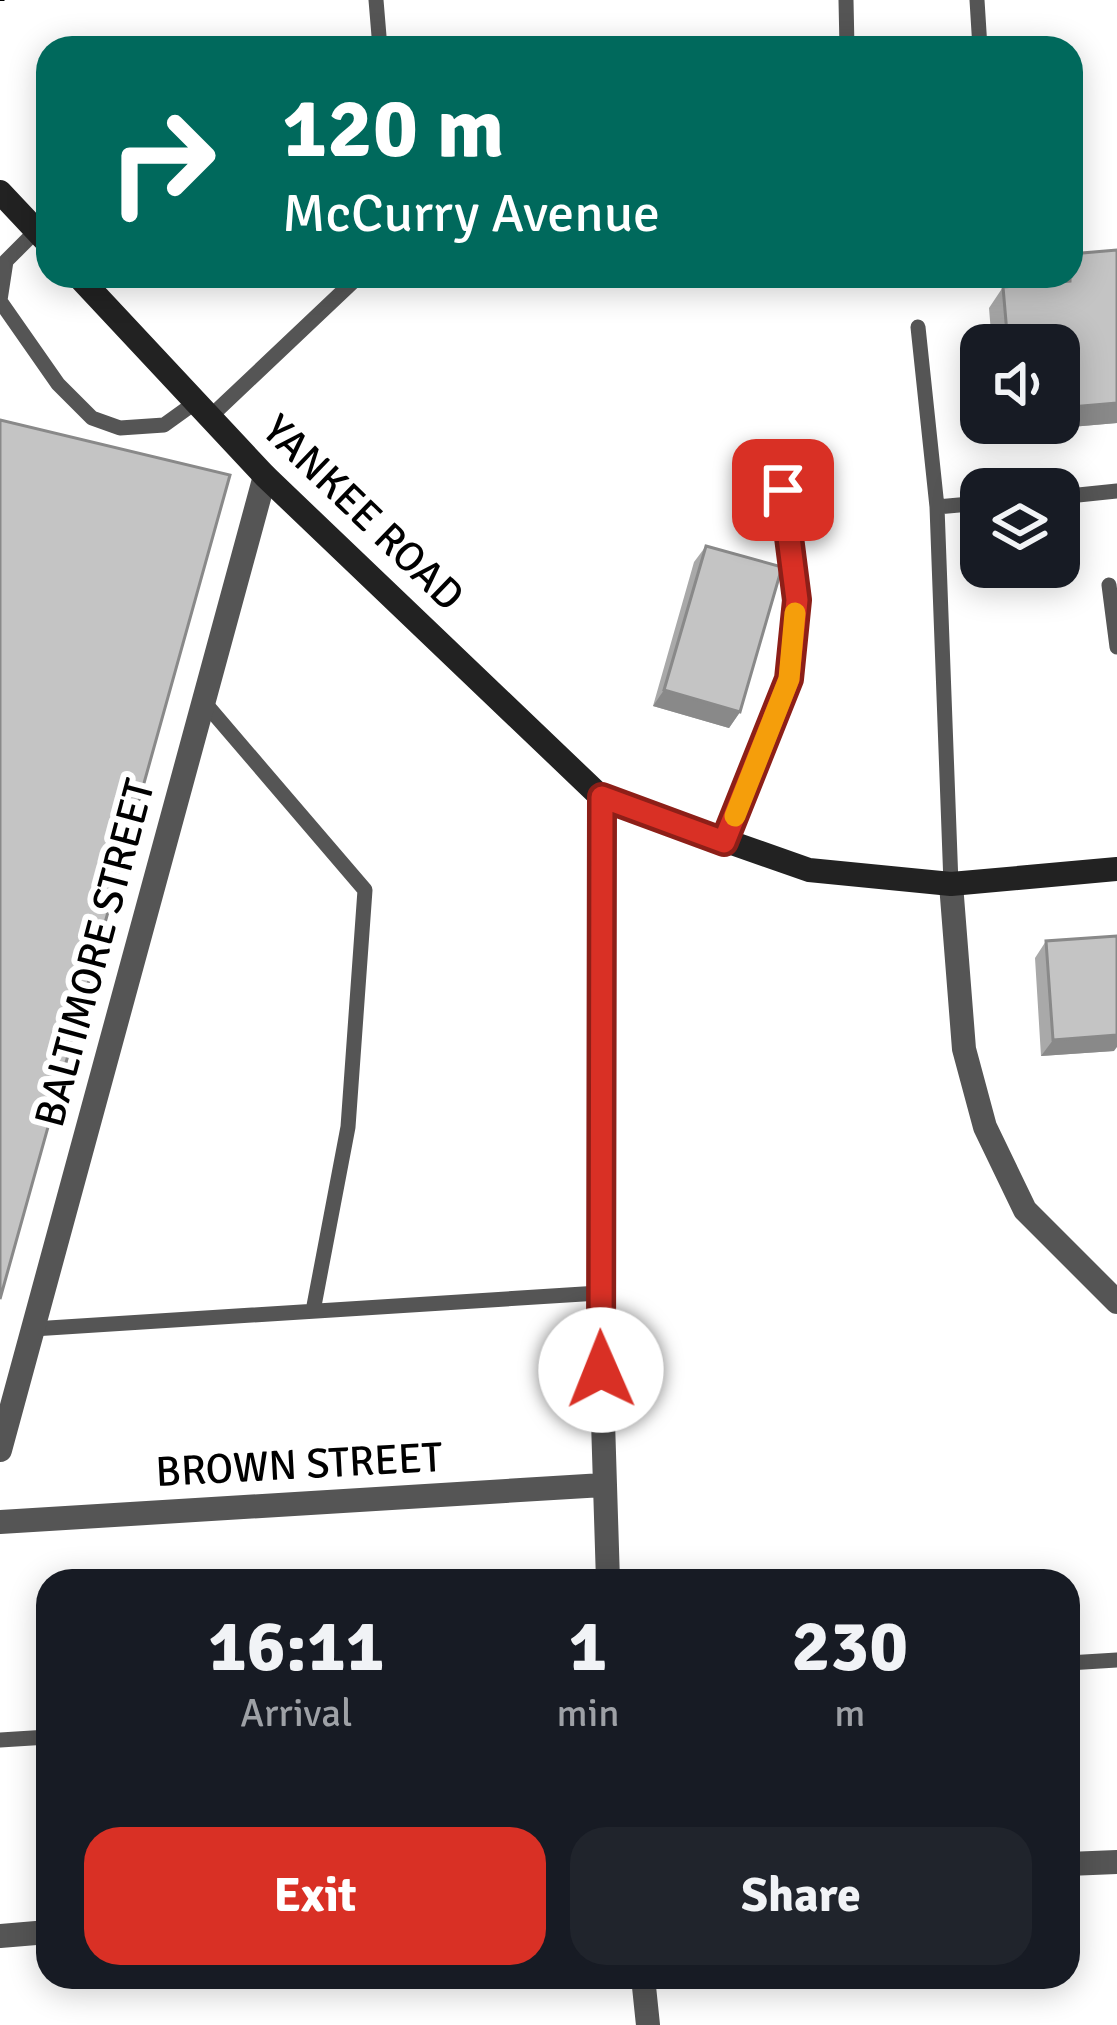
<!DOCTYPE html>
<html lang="en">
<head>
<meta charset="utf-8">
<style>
  body { margin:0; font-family:Signika,sans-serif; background:#20242c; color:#f1f3f6; height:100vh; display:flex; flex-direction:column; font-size:45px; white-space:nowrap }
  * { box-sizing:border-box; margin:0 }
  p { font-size:39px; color:#9ea1a6 }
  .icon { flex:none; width:66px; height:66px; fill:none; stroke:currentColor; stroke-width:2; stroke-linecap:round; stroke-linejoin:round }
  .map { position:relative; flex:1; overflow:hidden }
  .panel { position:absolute; left:36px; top:1569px; width:1044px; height:420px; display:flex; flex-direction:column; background:#171b24; border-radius:36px; box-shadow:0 6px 30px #0003 }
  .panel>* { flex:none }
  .hud { position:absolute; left:36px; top:36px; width:1047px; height:252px; border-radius:36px; box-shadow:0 6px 30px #0003; background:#00695c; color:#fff; overflow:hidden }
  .buttons { position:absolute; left:960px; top:324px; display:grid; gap:24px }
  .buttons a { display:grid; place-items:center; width:120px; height:120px; border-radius:24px; background:#171b24; box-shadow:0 6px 30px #0003; font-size:60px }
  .pin { position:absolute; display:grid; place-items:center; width:102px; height:102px; color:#fff; margin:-51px; border-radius:24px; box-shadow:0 6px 18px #0006 }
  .me { position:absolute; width:132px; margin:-66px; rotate:359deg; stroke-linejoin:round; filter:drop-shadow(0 0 9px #0008) }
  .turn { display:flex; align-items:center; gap:42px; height:252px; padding:0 48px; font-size:54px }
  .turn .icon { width:156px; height:156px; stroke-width:2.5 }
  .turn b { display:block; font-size:84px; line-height:102px }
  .eta { display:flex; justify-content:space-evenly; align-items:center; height:204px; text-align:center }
  .eta b { font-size:72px; font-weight:800; line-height:84px }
  .button { display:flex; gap:24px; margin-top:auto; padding:24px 48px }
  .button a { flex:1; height:138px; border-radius:36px; background:#d93025; color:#fff; font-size:48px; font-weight:800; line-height:138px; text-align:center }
  .button a+a { background:#20242c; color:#f1f3f6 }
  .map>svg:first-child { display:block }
</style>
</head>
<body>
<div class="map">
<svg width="1117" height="2025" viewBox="0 0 1117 2025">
  <rect width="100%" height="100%" fill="#fff"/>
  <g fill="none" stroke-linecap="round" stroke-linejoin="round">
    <path stroke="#555" stroke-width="15" d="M376,0L380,48
      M846,0L847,48
      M977,0L980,48
      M0,300L6,261L36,231
      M0,301L58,384L92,418L120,428L164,425L196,402
      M918,327L937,507L951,884
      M210,417L359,276
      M1059,497L1117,491
      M937,507L981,503
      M1109,585L1117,647
      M204,702L365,890L348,1127L313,1311
      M725,842L789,679L797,600L779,453
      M33,1329L599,1293
      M1068,1663L1117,1660
      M0,1740L48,1737"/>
    <path stroke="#555" stroke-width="24" d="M601,797L599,1293L608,1581
      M951,884L964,1049L985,1127L1025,1210L1117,1302
      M0,1450L265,476
      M0,1522L603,1485
      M1068,1864L1117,1862
      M0,1936L48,1932
      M643,1977L648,2025"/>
    <path stroke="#222" stroke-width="24" d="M0,192L48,243
      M78,276L265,476L601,797L809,870L951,884L1117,869"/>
    <path stroke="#000" stroke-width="9" stroke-dasharray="18 6 3 6" stroke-linecap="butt" d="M0,1V0"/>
  </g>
  <path fill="#a9a9a9" d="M1117,250V423L1000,433L999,423H1059V345H992L989,308L1003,287L1053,283V276H1071Z
    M706,546L740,712L729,728L653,706L694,562Z
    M1046,941L1114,1051L1041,1056L1035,958Z"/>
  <path fill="#898989" d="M1117,403V423L1000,433L1006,423H1059V408Z
    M664,690L740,712L729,728L653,706Z
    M1117,1035V1047L1114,1051L1041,1056L1053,1040Z"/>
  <path fill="#c4c4c4" stroke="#898989" stroke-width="3" d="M1117,250V403L1059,408V345H1008L1003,287L1070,281L1071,254Z
    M0,420L230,475L0,1299Z
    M706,546L782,567L740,712L664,690Z
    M1117,936V1035L1053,1040L1046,941Z"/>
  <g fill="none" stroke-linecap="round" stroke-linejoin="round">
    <g stroke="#8d1f18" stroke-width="30">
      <path id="route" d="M601,1370L602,797L724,842L789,679L797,600L783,490"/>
    </g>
    <use href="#route" stroke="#d93025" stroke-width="21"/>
    <path stroke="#f59e0b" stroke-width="21" d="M735,816L789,679L795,613"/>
  </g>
  <g text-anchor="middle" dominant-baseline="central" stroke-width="12" stroke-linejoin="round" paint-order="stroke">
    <g font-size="42" fill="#000" stroke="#fff">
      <text transform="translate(363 513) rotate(44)">YANKEE ROAD</text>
      <text transform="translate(95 953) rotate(-75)">BALTIMORE STREET</text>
      <text transform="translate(299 1465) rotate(-3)">BROWN STREET</text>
    </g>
  </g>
</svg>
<div class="buttons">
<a><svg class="icon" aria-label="sound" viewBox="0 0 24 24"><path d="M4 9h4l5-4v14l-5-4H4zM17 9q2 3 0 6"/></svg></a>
<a><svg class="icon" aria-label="layers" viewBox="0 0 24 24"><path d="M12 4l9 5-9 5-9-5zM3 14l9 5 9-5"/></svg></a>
</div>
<div class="pin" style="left:783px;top:490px;background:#d93025"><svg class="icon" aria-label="arrive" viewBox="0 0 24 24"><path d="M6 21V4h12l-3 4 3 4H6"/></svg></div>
<svg class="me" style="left:601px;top:1370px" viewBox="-20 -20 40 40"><circle r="19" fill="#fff"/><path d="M0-13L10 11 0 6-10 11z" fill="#d93025"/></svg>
<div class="hud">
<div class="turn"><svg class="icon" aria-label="right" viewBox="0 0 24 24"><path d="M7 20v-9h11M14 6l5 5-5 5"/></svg><div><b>120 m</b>McCurry Avenue</div></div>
</div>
<section class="panel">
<div class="eta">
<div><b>16:11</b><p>Arrival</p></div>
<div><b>1</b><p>min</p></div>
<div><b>230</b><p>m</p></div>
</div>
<div class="button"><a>Exit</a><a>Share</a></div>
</section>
</div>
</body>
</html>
